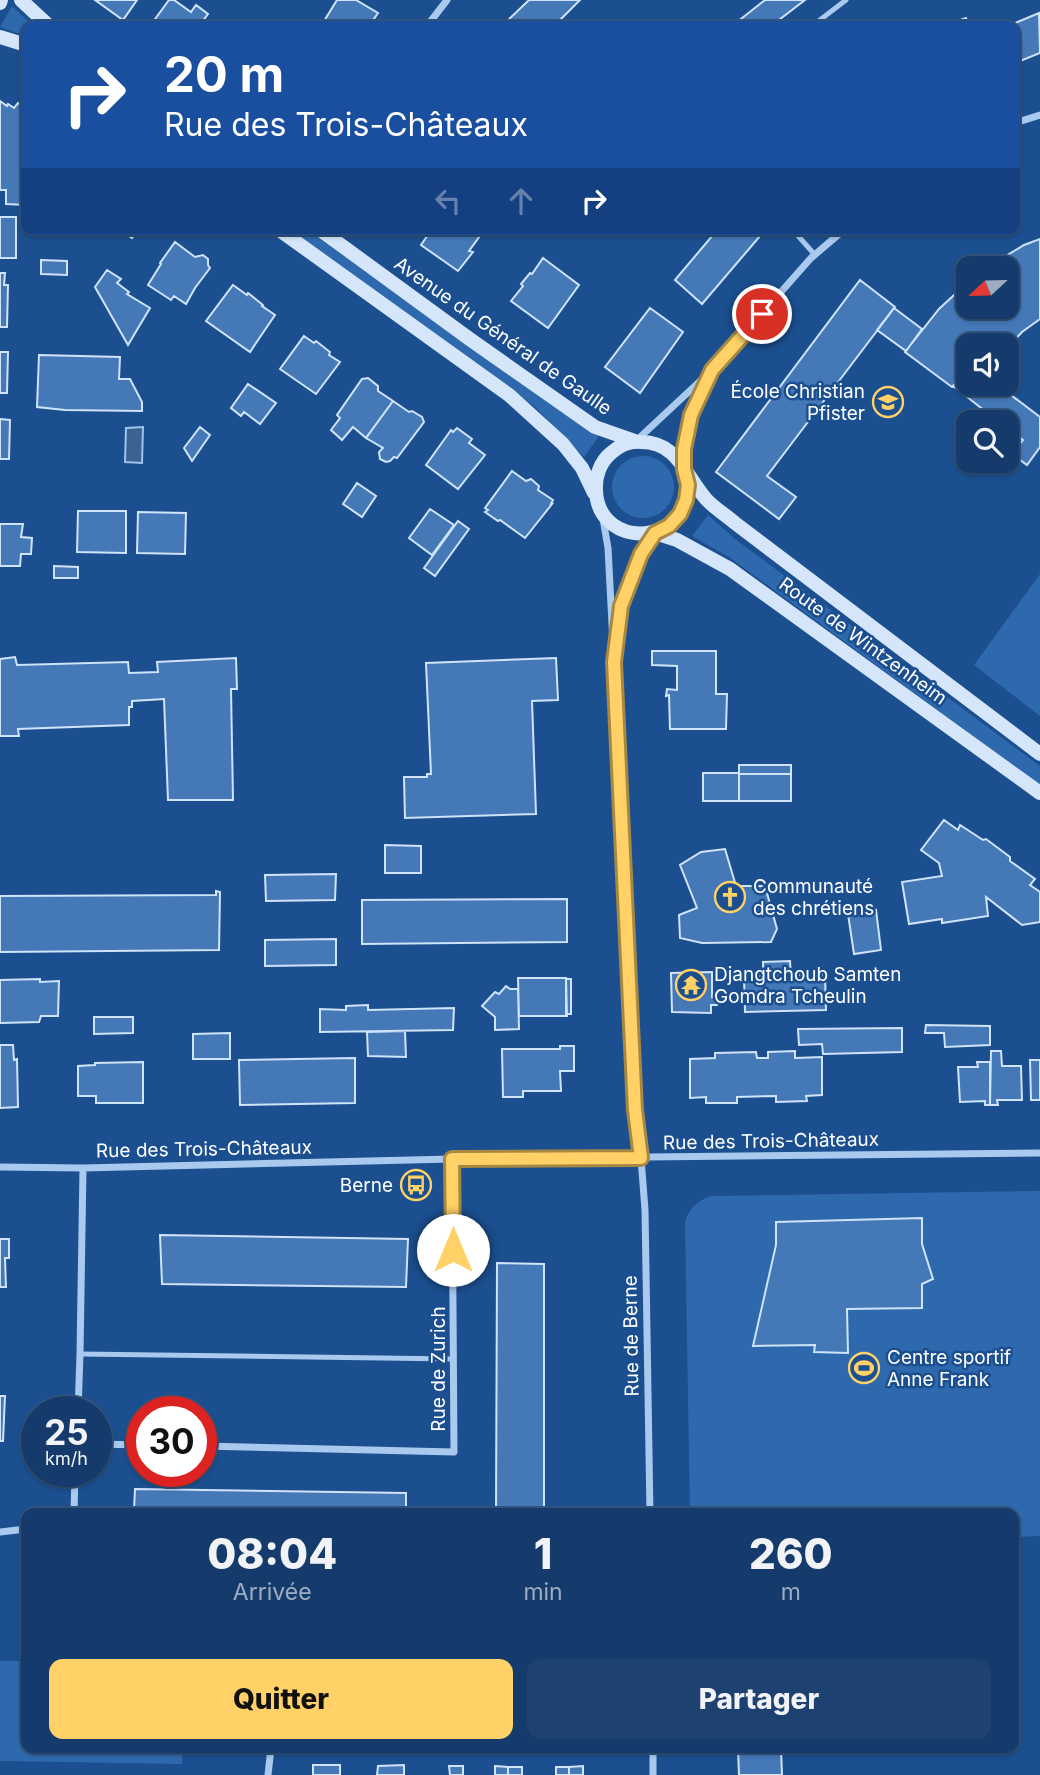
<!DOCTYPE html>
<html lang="fr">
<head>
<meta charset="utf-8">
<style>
  body { margin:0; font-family:Inter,sans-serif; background:#1d4271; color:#f1f3f6; height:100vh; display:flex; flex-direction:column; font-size:26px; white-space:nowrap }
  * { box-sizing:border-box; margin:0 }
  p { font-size:23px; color:#9dadc1 }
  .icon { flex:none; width:38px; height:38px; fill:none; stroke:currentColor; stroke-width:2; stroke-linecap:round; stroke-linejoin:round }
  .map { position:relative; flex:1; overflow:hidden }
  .sheet { position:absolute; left:21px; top:1508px; width:998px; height:245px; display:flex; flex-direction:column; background:#143b6b; border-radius:14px; box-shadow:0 2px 5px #0004,0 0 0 2px #33557e }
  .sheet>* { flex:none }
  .hud { position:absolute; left:21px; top:21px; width:999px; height:214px; border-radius:14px; box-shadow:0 2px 5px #0004,0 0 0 2px #33557e; background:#1a4fa0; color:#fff; overflow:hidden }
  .needle { width:46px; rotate:248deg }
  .tools { position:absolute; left:956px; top:256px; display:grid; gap:14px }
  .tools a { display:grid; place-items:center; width:63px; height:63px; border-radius:14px; background:#143b6b; box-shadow:0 2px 5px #0004,0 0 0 2px #33557e; font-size:35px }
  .speed { position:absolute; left:21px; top:1396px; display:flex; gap:14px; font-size:35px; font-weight:700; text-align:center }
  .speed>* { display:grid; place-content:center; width:91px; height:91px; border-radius:50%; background:#143b6b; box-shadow:0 2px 5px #0004,0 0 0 2px #33557e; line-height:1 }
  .speed small { font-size:18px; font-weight:400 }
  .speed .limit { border:10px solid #d22; background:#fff; color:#111 }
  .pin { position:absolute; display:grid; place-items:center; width:60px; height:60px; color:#fff; margin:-30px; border:4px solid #fff; border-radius:50%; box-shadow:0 2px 7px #0007 }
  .me { position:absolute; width:77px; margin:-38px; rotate:0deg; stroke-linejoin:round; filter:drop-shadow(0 0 5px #0008) }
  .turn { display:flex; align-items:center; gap:24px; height:147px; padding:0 28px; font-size:32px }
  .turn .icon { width:91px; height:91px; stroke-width:2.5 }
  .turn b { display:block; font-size:49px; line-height:60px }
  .lanes { display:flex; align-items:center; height:66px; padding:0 28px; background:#0003; justify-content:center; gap:35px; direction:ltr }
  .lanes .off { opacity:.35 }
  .eta { display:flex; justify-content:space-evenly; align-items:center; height:119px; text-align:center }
  .eta b { font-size:42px; font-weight:800; line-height:49px }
  .cta { display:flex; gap:14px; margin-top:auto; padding:14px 28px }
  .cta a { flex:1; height:80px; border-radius:14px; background:#ffd166; color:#111; font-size:28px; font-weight:800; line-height:80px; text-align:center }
  .cta a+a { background:#1d4271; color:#f1f3f6 }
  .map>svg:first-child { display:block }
</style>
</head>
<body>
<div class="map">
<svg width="1040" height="1775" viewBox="0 0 1040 1775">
  <rect width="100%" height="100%" fill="#1b4f8f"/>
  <path fill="#2e69ad" d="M12,6L33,26H26V36L0,27Z
    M287,229H306L534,392L599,436L584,457L535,407Z
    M612 487a31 31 0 1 1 62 0a31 31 0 1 1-62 0Z
    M708,515L735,539L1040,766V785L729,557L692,536Z
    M1040,574V716L974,665Z
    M1040,1191V1536L1013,1537V1514H690L685,1222C690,1207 696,1202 711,1196Z
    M0,1661H26V1748H182V1764L0,1761Z"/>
  <path fill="#3c6290" stroke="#9cc4f0" stroke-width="2" d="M143,427L142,463L125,462L126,428Z"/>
  <path fill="#4478b7" stroke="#cfe3fa" stroke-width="2" d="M95,0H137L123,20Z
    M169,0H174L191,12L196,5L208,14L199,26H150Z
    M337,0H356L378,13L369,26H321Z
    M529,0H580L554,26H502Z
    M765,0H805L771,26H732Z
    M1039,13L1040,53L1015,63V26H1008Z
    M966,18L969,26H956L954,22Z
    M0,101L7,106L8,104L14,108L18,103L26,107V205L6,204V190H0Z
    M0,217H16V258H0Z
    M119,229H138L132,238Z
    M432,229H485L469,251L473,252L458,271L421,245Z
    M718,229H766L702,304L675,280Z
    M1040,239V319L1022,332L1010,345L999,334L990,345H968V370L952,387L905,352L939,309L968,282V306H1006V268H986L1024,245Z
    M175,242L195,257L203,255L208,259V265L210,268L195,288L186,304L174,296L171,300L148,285L161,264L160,263Z
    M543,258L579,285L548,328L511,301L523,286L521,284L530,273L532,274Z
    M41,260L67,261V275L41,274Z
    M107,270L121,279L117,283L129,292L127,294L150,308L128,345L95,287Z
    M0,273H5L4,285H8L7,327H0Z
    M860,280L895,307L767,476L796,497L779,519L716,472Z
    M233,285L247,295L248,293L263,305L262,306L275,315L250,352L206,321Z
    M650,308L683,332L640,393L605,367Z
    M894,308L922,329L906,351L877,330Z
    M304,336L314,343L316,341L330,352L329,355L340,362L316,394L280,369Z
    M0,352H8L7,393H0Z
    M39,355L120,357L119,379H130L142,402V411L65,410L37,407Z
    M968,370V383H995L1040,417V447L1027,465L1012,454L1023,440L1006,427V422H999L953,386Z
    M368,378L378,386V391L393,401L366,438L353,427L342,440L331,430L340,418L337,415L362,379Z
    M248,384L276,403L260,424L244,412L241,416L231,408Z
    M393,401L409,412L412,411L422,417L424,422L397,458L394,457L390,461L386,462L380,459L379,452L383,448L366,438Z
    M0,419L10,420L9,459H0Z
    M200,427L210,435L192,461L184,448Z
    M457,428L472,439L469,443L485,455L458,489L426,465L451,430L453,432Z
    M512,471L526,481L531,479L539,486L538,490L553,500L551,504H552L525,538L500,520L498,521L485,512L488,510L485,508Z
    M357,483L376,496L362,517L343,504Z
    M430,509L454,525L432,555L409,538Z
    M78,511H126V553L77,552Z
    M138,512L186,513L185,554L137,553Z
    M458,521L469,529L435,576L424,568Z
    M0,524H23L21,537L32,538L31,554H21L20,566H0Z
    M54,566L78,567V578H54Z
    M652,651H716V694H727L726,729H670L669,695L666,696L667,689L677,690V666L652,665Z
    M15,657L17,665L128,662L129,673L158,672L157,662L236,658L237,689H231L233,800H168L164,699L132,701V707H129V725L18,729L19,736H0V659Z
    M556,658L558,700L532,701L536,814L405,818L404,777H427V774H431L426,663Z
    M739,765H791V774H739Z
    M703,773H739V801H703Z
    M739,774H791V801H739Z
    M944,820L958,830L960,825L983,840L986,839L1010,857V861L1035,879L1030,885L1040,892V922L1022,925L986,897L988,916L942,923V919L909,924L902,882L942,876L939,863L921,850Z
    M385,845L421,846V873H385Z
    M725,849L736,886H765L777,929L771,942L702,943L680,938L679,915L697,908L680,865L701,852Z
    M336,874L335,900L266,901L265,875Z
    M216,891L220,892L219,950L0,952V896L216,895Z
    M567,899V942L362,944V900Z
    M876,910L881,950L854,954L848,914Z
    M336,939V965L265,966V940Z
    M790,961L791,975L825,974L826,1010L745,1012L744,977L763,976V962Z
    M712,972V997L718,996L717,1005H711V1013L672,1012L671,973Z
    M518,978H566L567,1016H519Z
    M40,979V982L59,981L58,1016H41L39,1022L0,1023V980Z
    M566,979H571V1014H566Z
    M506,986L510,989H518L519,1029L495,1030V1017L482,1006L495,992L499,994Z
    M368,1005V1010L454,1008L453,1030L320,1032V1009L346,1010V1006Z
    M94,1017H133V1033L94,1034Z
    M926,1025L990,1026V1045L945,1047L944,1033H925Z
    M902,1028V1052L823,1054L822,1044L799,1045L798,1029Z
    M405,1031L406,1057L368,1056L367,1032Z
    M230,1033V1059H193V1034Z
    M0,1045H13L14,1060L17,1059L18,1107L0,1108Z
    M560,1046H574V1071H560L561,1091H523V1097H503L502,1049H560Z
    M795,1051V1058L822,1057V1095L806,1096L807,1101L776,1102V1096L737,1097V1103H706V1097L690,1098V1059L715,1058V1053L756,1052L757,1058H768V1052Z
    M991,1051H1001L1002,1066H1021L1022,1100H997L998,1105H990Z
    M355,1058V1103L240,1105L239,1060Z
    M1030,1060H1040V1100H1031Z
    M143,1062V1103H96V1096H78V1066L95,1065V1063Z
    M977,1062H990V1105H985V1101L960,1102L958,1067H978Z
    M922,1218V1244L933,1279L922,1284V1308L847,1309L848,1353L814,1352L815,1345L753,1346L776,1245V1222Z
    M160,1235L408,1239L406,1287L162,1284Z
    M0,1239H9V1258H5L6,1287H0Z
    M497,1263L544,1264V1514H496Z
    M0,1396H5L3,1441H0Z
    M135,1489L406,1493V1514H158V1508L134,1510Z
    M738,1748H781L782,1775H739Z
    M313,1765H340V1775H313Z
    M404,1765V1775H377L378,1766Z
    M449,1766H463V1775H450Z
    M495,1766L508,1767V1775H495Z
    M583,1766V1775H569V1767Z
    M508,1767H522V1775H508Z
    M556,1767H569V1775H556Z"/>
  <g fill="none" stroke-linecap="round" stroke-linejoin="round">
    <path stroke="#a9c9ee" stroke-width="5" d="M812,26L846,0
      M792,229L815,255
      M80,1354L454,1359"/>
    <path stroke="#a9c9ee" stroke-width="7" d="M427,26L447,0
      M1015,123L1040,115
      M637,440L712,370L811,258L845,229
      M684,465V449L691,415L710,374
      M603,519L608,548L614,662L635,1110L641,1158L645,1210L650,1514
      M616,644L621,606L641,554L655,533
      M0,1167L83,1168L452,1159L1040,1153
      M78,1412L80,1354L83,1168
      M96,1444L142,1445
      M201,1446L454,1452L452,1159
      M74,1514L75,1472
      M0,1532L26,1529
      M653,1748V1775
      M268,1775L271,1748"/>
    <path stroke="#d6e6fa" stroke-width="14" d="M21,0L49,26
      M0,3L1,0
      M0,37L26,45
      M278,229L509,395L563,444L582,468L594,493
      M319,229L471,340L595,427L635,441
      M684,469C685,474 688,479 688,484C689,491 687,499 684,505C663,549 598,540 596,491C595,477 600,462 611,453C619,446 630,441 641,442C678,442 685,475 706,499C714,508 726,515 735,523L1040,754
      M655,533L677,540L730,569L1040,793"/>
  </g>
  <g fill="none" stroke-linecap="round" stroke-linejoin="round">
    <g stroke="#a68842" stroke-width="18">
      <path id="route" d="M453,1250L452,1159L641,1158L635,1110L614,662L621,606L641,554L655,533L669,526L680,514L686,500L688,485L684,469V449L691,415L712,370L762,314"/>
    </g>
    <use href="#route" stroke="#ffd166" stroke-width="12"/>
  </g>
  <defs>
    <g id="school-ring" transform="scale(1.575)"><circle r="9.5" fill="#1b4f8f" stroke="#ffd166" stroke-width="1.5"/><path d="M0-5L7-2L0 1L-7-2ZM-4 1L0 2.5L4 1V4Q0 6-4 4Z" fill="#ffd166"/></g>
    <g id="church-ring" transform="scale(1.575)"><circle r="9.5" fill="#1b4f8f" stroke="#ffd166" stroke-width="1.5"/><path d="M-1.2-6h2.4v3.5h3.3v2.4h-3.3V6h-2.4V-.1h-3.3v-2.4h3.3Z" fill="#ffd166"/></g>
    <g id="temple-ring" transform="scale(1.575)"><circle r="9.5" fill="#1b4f8f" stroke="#ffd166" stroke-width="1.5"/><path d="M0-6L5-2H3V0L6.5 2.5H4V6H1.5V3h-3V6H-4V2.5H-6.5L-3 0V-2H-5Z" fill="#ffd166"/></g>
    <g id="bus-ring" transform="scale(1.575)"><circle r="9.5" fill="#1b4f8f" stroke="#ffd166" stroke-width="1.5"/><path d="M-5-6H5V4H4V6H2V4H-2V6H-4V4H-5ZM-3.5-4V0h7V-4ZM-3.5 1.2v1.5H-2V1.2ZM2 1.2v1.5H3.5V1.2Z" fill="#ffd166"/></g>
    <g id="stadium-ring" transform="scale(1.575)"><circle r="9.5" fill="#1b4f8f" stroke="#ffd166" stroke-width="1.5"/><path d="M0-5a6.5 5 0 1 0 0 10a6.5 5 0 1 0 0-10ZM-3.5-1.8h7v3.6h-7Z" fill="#ffd166"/></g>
  </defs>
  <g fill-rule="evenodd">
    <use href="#school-ring" x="888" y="402"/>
    <use href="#church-ring" x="730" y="897"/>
    <use href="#temple-ring" x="691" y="985"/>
    <use href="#bus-ring" x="416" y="1185"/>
    <use href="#stadium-ring" x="864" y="1368"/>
  </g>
  <g text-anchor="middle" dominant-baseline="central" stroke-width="5" stroke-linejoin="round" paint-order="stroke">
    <g font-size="19" fill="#fff" stroke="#1b4f8f">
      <text transform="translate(503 336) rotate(35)">Avenue du Général de Gaulle</text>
      <text transform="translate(863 641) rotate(36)">Route de Wintzenheim</text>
      <text transform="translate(771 1141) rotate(-1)">Rue des Trois-Châteaux</text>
      <text transform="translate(204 1149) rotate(-1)">Rue des Trois-Châteaux</text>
      <text transform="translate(631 1336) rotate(-91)">Rue de Berne</text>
      <text transform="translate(438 1369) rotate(-90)">Rue de Zurich</text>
    </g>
    <g font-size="19" fill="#fff" stroke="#1b4f8f" text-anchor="start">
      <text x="865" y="391" text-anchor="end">École Christian<tspan x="865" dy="22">Pfister</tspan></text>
      <text x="753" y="886">Communauté<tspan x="753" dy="22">des chrétiens</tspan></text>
      <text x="714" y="974">Djangtchoub Samten<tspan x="714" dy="22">Gomdra Tcheulin</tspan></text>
      <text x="393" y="1185" text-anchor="end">Berne</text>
      <text x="887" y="1357">Centre sportif<tspan x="887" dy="22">Anne Frank</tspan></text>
    </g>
  </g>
</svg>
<div class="tools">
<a><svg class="needle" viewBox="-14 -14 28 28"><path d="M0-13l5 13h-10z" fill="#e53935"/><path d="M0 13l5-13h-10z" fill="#9dadc1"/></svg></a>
<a><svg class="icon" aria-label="sound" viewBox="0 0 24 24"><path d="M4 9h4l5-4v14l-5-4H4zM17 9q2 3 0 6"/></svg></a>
<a><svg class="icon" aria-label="search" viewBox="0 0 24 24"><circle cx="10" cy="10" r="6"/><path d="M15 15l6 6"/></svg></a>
</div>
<div class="speed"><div>25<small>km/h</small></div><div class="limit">30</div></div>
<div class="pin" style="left:762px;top:314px;background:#d93025"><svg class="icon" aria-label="arrive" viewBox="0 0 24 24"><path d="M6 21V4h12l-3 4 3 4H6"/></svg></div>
<svg class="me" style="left:453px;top:1250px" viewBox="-20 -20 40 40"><circle r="19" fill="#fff"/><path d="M0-13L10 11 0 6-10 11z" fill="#ffd166"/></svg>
<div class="hud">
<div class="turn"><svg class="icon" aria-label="right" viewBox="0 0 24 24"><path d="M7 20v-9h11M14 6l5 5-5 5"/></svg><div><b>20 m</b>Rue des Trois-Châteaux</div></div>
<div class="lanes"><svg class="icon off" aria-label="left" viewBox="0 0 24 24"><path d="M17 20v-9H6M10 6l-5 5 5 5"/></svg><svg class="icon off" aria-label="ahead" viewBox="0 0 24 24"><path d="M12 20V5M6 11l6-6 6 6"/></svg><svg class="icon" aria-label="right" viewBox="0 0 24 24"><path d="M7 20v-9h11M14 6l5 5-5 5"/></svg></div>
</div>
<section class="sheet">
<div class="eta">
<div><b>08:04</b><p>Arrivée</p></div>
<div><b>1</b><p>min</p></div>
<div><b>260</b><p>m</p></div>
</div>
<div class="cta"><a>Quitter</a><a>Partager</a></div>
</section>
</div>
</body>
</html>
